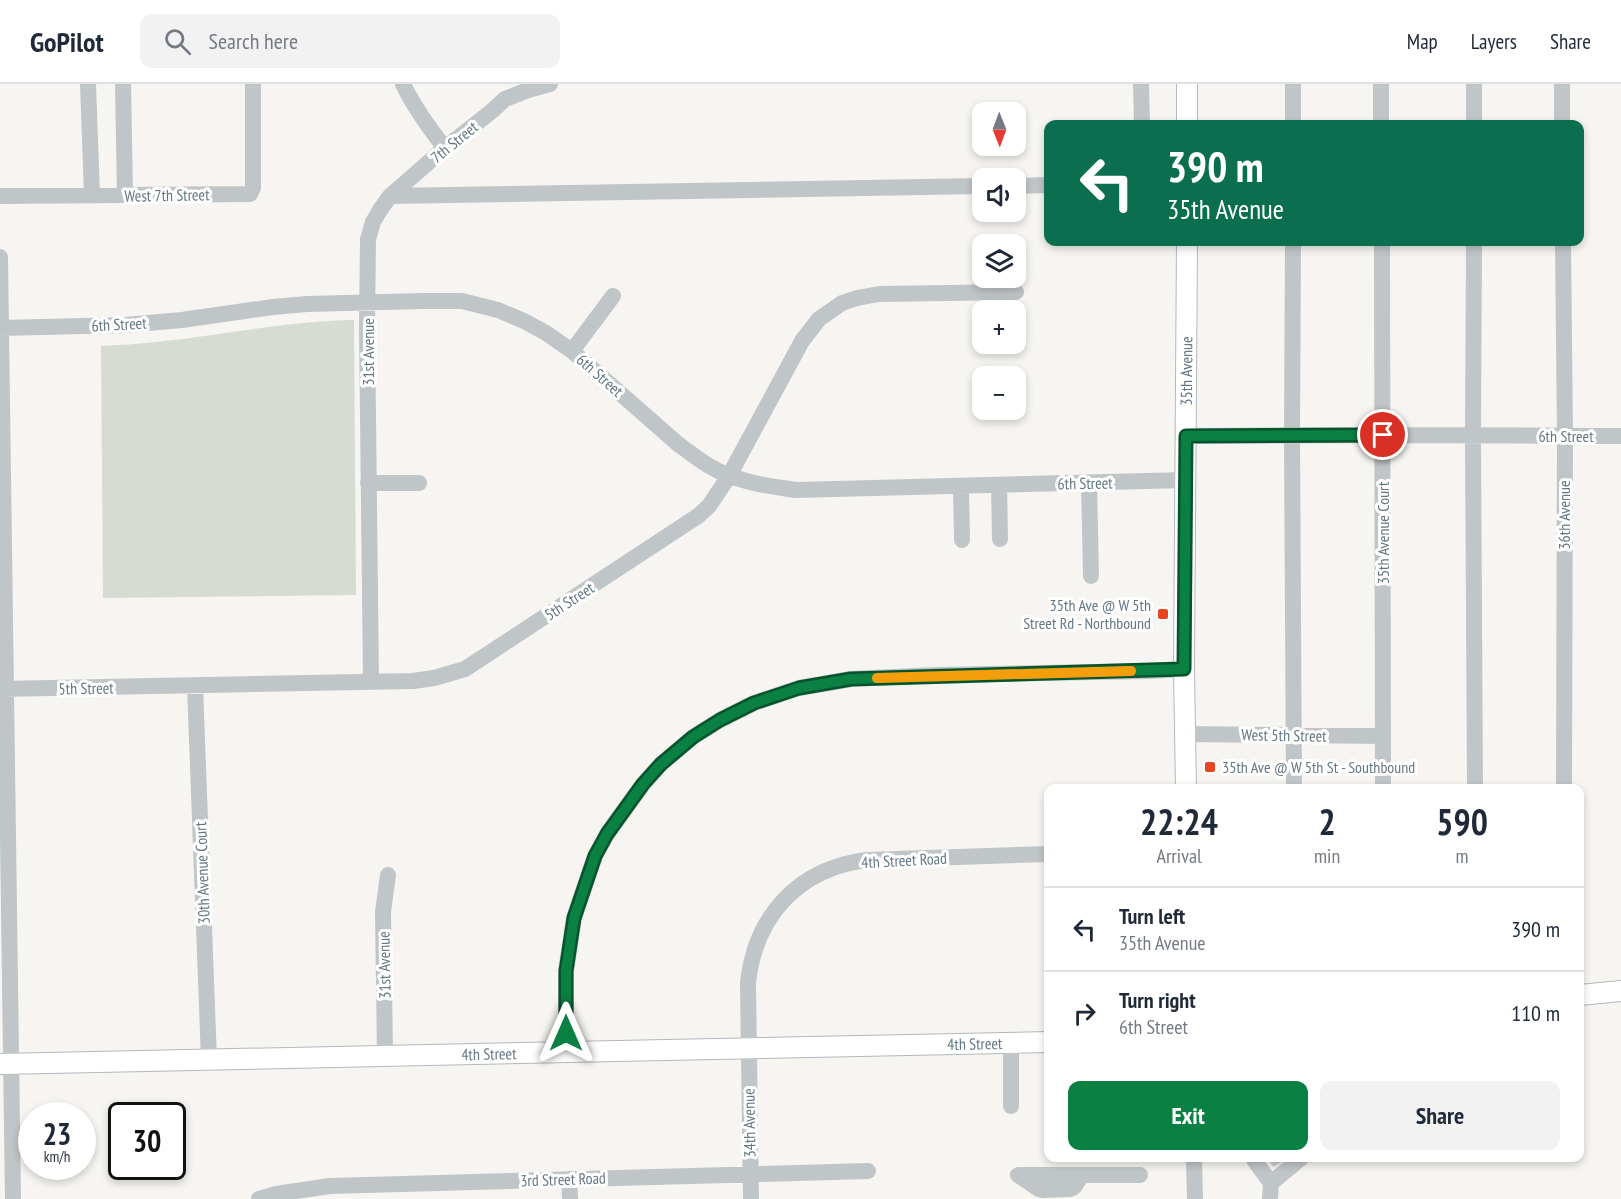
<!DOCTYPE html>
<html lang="en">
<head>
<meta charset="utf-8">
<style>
  body { margin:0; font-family:"PT Sans Narrow",sans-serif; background:#f2f2f3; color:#1f2937; height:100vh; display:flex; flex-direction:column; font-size:22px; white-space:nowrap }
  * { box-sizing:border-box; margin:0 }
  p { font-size:20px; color:#747a83 }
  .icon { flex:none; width:33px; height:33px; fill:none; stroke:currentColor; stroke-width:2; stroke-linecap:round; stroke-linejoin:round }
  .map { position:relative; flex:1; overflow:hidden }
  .side { position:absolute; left:1044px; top:700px; width:540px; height:378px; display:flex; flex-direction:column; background:#fff; border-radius:12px; box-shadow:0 3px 9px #0003 }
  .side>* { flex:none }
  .guide { position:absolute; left:1044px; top:36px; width:540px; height:126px; border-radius:12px; box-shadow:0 3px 9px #0003; background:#0b6e4f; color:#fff; overflow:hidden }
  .needle { width:39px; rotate:179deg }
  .buttons { position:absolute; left:972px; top:18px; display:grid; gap:12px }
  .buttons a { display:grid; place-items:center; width:54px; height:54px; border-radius:12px; background:#fff; box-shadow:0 3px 9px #0003; font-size:30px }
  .speed { position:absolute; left:18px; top:1018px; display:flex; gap:12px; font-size:30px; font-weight:700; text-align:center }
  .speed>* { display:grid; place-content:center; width:78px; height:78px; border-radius:50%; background:#fff; box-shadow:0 3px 9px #0003; line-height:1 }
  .speed small { font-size:15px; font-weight:400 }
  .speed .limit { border:3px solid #111; border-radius:9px; background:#fff; color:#111 }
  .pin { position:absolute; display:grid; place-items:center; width:51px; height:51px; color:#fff; margin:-26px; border:3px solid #fff; border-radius:50%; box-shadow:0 2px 6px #0007 }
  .me { position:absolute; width:66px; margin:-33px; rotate:0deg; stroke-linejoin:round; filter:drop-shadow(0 0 4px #0008) }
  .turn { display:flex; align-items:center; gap:21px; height:126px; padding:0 24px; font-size:27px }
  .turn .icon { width:78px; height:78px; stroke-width:2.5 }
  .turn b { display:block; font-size:42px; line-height:51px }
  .eta { display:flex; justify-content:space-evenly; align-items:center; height:102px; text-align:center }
  .eta b { font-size:36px; font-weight:800; line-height:42px }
  .action { display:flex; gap:12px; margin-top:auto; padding:12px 24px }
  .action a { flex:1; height:69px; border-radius:12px; background:#0b8043; color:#fff; font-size:24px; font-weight:800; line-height:69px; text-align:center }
  .action a+a { background:#f2f2f3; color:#1f2937 }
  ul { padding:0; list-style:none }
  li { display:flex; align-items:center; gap:18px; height:84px; padding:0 24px; border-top:2px solid #e0e1e3 }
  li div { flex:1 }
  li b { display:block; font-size:22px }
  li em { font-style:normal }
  header { display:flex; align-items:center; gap:36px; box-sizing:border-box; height:84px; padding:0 30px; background:#fff; border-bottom:2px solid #e0e1e3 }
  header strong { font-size:28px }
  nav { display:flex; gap:33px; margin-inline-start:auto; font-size:21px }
  .search { width:420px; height:54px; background:#f2f2f3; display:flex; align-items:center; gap:15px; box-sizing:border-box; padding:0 21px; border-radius:12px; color:#747a83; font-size:22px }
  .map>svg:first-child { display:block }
</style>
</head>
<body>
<header>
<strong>GoPilot</strong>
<div class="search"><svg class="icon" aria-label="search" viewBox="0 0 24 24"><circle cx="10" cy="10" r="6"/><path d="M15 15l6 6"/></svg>Search here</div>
<nav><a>Map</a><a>Layers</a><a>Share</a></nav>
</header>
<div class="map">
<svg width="1621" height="1115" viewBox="0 0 1621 1115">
  <rect width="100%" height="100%" fill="#f6f5f1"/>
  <path fill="#d7dcd2" d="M354,236L356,511L103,514L101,262C119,261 138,260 156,258C223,251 288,237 354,236Z"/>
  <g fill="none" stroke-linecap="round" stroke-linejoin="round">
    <path stroke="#cacfd0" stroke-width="16" stroke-dasharray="16 8" stroke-linecap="butt" d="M1277,1074L1280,1079"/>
    <g stroke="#b3b8bc" stroke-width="22">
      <g id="major">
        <path d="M1187,0V40"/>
        <path id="s1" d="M1186,705L1184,585L1187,158"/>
        <path d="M1580,911L1621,907"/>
        <path id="s2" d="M0,980L1048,958"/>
      </g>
    </g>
    <path stroke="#c0c5c8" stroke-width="16" d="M88,0L92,111
      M123,0L125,111
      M403,0C414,23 429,44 445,64
      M1141,0L1142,40
      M1293,0V40
      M1381,40V0
      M1474,40V0
      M1562,40V0
      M1016,102L1048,101
      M0,112L250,110L253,104V0
      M390,112L982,102
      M1293,158L1292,352L1294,705
      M1382,158L1383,705
      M1474,158L1473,352L1475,705
      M1563,158L1565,352L1564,705
      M0,173L13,1115
      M0,244L125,241L182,236L273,223L307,220L423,217H462L498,226L524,237L546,249L572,267L678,360C694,372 712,386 731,392C752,400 774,403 796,406L1186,396
      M572,267L613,212
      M1186,352L1383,351L1621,352
      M368,399H419
      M1089,399L1091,492
      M999,401L1000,455
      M961,402L962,456
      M371,598L367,243L368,155L373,138L380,126L390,112L445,64L492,27L505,15L528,6L550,0
      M195,602L209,976
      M0,605L413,597L434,594L465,585L698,432L709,422L729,392L802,257L819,235L842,219L857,214L879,210L1016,208
      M1185,650L1383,652
      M566,968V887L574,834L595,772L607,750L643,700L661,680L693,653L720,636L754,619L799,604L851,595L936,591L1148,587L1184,585
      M385,972L383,828L388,791
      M1011,1022V958
      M1194,1074L1195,1115
      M1256,1074L1254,1076L1271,1099
      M1018,1091L1039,1105L1043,1106L1070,1105L1074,1103L1082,1091
      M1021,1091H1140
      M569,1095L570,1115
      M259,1115L276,1110L330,1102L868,1087
      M751,1115L748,899C755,832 798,785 866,776L1048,770
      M1270,1115L1271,1099L1301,1074"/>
    <use href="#major" stroke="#fff" stroke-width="20"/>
  </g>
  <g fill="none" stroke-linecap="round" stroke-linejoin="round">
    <g stroke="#07532c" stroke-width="15">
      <path id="route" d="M566,949V887L574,834L595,772L607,750L643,700L661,680L693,653L720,636L754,619L799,604L851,595L1184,585L1186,352L1383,351"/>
    </g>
    <use href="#route" stroke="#0b8043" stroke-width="10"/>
    <path stroke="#f59e0b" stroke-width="10" d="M877,594L1131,587"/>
  </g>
  <g fill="#e8441f" stroke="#fff" stroke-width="2">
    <rect x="1157" y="524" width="12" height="12" rx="3"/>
    <rect x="1204" y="677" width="12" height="12" rx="3"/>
  </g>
  <g text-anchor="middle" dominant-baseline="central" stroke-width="6" stroke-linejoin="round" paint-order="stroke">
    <g font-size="16" fill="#637784" stroke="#fff">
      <text transform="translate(454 58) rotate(-39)">7th Street</text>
      <text transform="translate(167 111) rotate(-1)">West 7th Street</text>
      <text transform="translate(119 240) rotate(-3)">6th Street</text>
      <text transform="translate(368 268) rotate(-90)">31st Avenue</text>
      <text stroke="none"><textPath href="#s1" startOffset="418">35th Avenue</textPath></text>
      <text transform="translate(600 291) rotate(41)">6th Street</text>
      <text x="1566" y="352">6th Street</text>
      <text transform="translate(1085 399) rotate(-1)">6th Street</text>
      <text transform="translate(1564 431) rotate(-90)">36th Avenue</text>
      <text transform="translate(1383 449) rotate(-90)">35th Avenue Court</text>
      <text transform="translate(569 517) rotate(-33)">5th Street</text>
      <text transform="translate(86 604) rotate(-1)">5th Street</text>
      <text transform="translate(1284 651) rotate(1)">West 5th Street</text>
      <text transform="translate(904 776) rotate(-3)">4th Street Road</text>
      <text transform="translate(202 789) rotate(-92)">30th Avenue Court</text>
      <text transform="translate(384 881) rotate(-91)">31st Avenue</text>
      <text stroke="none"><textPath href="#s2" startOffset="975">4th Street</textPath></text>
      <text stroke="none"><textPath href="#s2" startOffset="489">4th Street</textPath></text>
      <text transform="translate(749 1039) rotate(-91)">34th Avenue</text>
      <text transform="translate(563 1095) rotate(-2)">3rd Street Road</text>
    </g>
    <g font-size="16" fill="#637784" stroke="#fff" text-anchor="end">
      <text x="1151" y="521">35th Ave @ W 5th<tspan x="1151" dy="18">Street Rd - Northbound</tspan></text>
      <text x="1222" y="683" text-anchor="start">35th Ave @ W 5th St - Southbound</text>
    </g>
  </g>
</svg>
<div class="buttons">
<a><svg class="needle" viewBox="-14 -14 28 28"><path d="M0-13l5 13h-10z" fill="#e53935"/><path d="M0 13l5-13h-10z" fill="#747a83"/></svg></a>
<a><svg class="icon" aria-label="sound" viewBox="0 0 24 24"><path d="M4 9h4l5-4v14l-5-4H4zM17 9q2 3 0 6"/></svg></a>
<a><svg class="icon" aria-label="layers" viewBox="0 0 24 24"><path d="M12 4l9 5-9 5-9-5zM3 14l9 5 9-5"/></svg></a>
<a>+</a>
<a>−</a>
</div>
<div class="speed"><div>23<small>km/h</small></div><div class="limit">30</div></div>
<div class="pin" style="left:1383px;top:351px;background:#d93025"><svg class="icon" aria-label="arrive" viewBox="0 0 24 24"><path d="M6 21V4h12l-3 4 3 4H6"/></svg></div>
<svg class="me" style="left:566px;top:949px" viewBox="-20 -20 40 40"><path d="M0-17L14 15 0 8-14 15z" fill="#0b8043" stroke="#fff" stroke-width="4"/></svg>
<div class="guide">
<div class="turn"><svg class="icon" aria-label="left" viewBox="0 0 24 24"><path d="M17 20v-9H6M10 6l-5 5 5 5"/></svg><div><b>390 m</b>35th Avenue</div></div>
</div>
<section class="side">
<div class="eta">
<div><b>22:24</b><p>Arrival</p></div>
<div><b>2</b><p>min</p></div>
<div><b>590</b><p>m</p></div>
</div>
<ul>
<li><svg class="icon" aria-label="left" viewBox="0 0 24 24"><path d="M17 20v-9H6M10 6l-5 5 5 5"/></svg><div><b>Turn left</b><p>35th Avenue</p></div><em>390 m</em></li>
<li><svg class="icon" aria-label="right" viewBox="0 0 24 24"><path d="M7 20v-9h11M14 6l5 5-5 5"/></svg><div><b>Turn right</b><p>6th Street</p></div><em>110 m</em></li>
</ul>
<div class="action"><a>Exit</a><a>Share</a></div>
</section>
</div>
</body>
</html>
